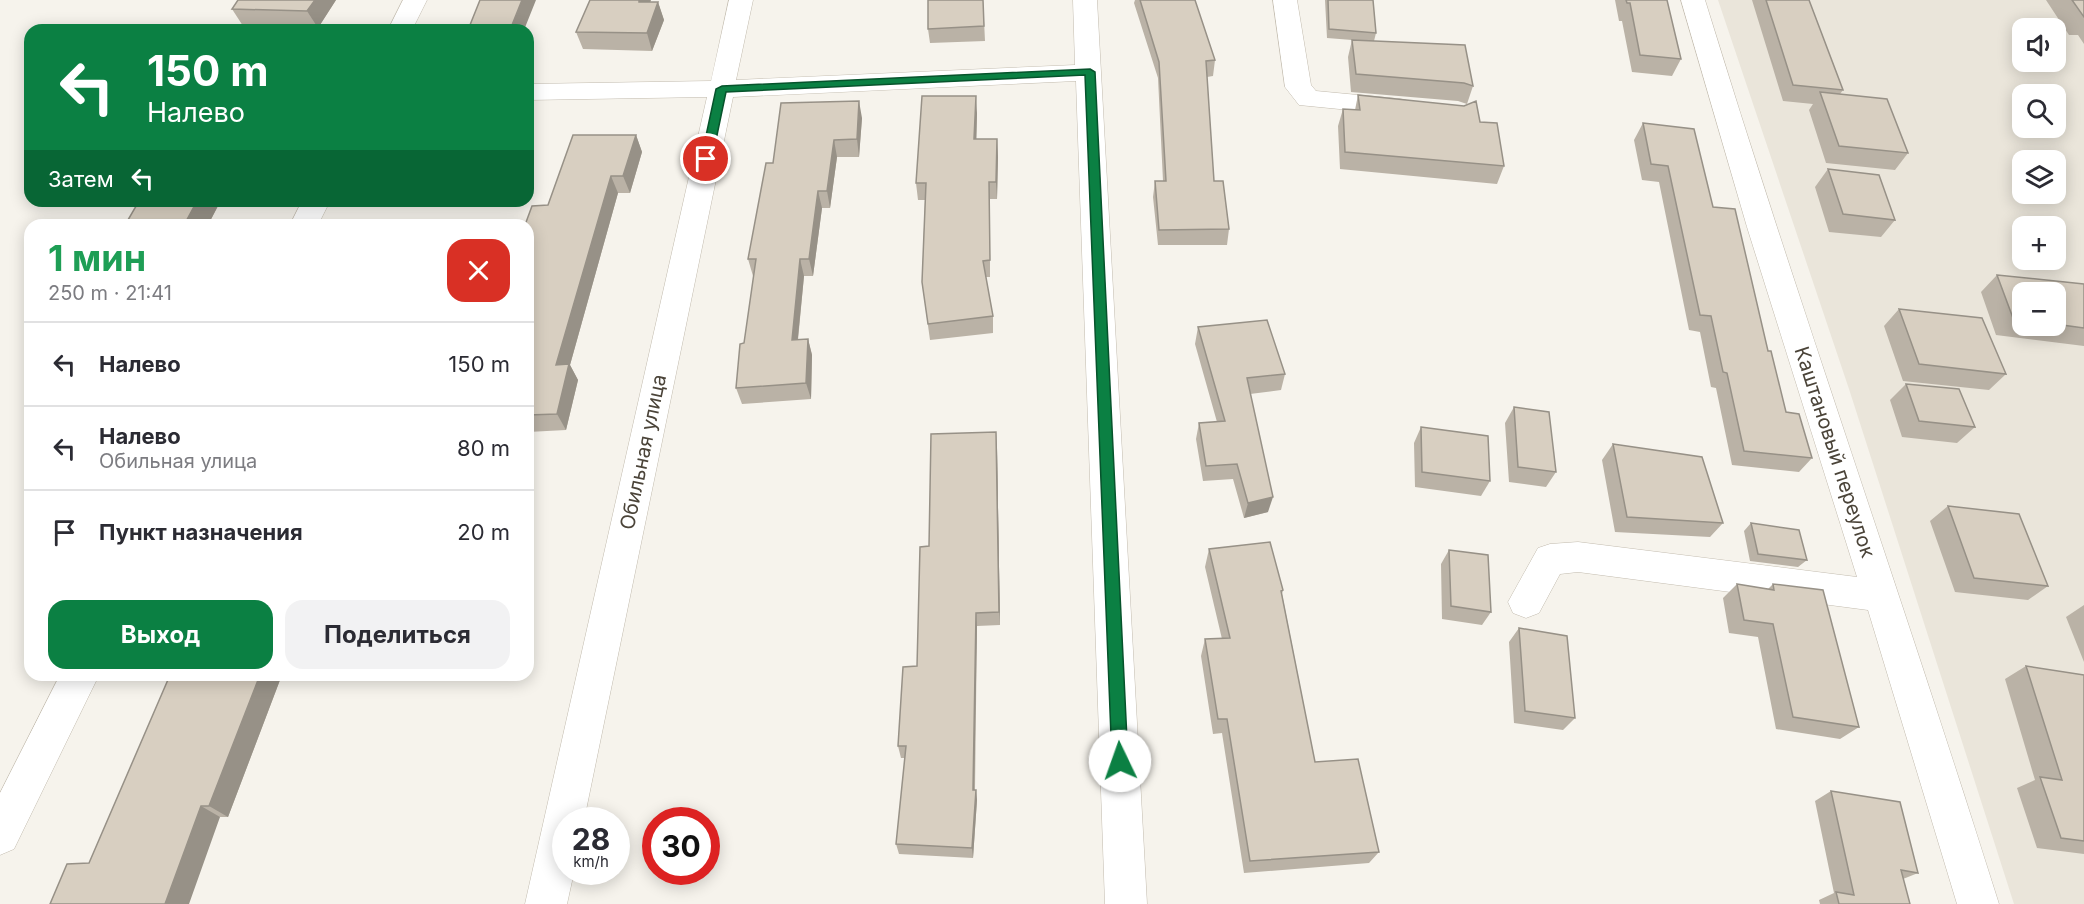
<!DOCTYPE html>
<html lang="ru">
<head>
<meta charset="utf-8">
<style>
  body { margin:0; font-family:Inter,sans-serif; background:#f2f2f3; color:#2b2b33; height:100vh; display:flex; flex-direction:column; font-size:22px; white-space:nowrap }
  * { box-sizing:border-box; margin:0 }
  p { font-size:20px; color:#7c7c81 }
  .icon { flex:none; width:33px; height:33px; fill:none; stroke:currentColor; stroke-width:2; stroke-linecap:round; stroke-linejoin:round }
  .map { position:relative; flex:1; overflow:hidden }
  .side { position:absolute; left:24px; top:219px; width:510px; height:462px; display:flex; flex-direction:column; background:#fff; border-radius:18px; box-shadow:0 3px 15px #0003 }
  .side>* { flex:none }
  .banner { position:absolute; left:24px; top:24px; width:510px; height:183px; border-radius:18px; box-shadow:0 3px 15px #0003; background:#0b8043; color:#fff; overflow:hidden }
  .buttons { position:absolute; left:2012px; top:18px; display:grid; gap:12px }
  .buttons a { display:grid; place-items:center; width:54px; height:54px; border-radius:12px; background:#fff; box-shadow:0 3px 15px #0003; font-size:30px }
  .speed { position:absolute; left:552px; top:807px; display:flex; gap:12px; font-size:30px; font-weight:700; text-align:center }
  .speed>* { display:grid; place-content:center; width:78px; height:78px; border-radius:50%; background:#fff; box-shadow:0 3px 15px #0003; line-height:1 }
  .speed small { font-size:15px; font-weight:400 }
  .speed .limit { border:9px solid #d22; background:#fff; color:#111 }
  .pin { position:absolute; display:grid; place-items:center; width:51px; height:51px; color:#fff; margin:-26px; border:3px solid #fff; border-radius:50%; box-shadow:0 2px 6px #0007 }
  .me { position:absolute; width:66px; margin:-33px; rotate:357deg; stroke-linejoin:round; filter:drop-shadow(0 0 4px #0008) }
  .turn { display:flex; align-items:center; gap:21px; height:126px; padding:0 24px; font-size:27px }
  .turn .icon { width:78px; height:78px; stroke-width:2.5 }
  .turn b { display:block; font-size:42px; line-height:51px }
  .then { display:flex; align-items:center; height:57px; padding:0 24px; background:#0003; gap:12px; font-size:22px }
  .round { display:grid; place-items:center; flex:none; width:63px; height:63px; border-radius:18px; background:#f2f2f3 }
  .headline { display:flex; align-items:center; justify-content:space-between; height:102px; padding:0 24px }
  h1 { font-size:36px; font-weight:700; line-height:45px; color:#1e9e55 }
  .action { display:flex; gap:12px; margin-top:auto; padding:12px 24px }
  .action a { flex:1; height:69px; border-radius:18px; background:#0b8043; color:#fff; font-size:24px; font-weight:700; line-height:69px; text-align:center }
  .action a+a { background:#f2f2f3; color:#2b2b33 }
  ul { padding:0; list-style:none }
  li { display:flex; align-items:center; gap:18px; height:84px; padding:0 24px; border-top:2px solid #e1e1e2 }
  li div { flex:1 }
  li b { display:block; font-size:22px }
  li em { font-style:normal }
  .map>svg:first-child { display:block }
</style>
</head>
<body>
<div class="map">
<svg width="2084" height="904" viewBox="0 0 2084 904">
  <rect width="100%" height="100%" fill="#f6f3ec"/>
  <path fill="#eae5da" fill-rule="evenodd" d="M1718,0H2084V904H2014L1849,389ZM2022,28H2055V62H2022ZM2022,94H2055V128H2022ZM2022,160H2055V194H2022ZM2022,226H2055V260H2022ZM2022,292H2055V326H2022Z"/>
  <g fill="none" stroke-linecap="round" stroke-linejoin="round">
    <g stroke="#c2bbae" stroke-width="1">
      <path id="minor" d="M403,0H427L412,30H388Z
        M729,0H753L736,80L1075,65L1073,0H1097L1147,904H1105L1076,81L733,97L584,820H566V872H574L567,904H525L707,97L528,100V84L711,81Z
        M1273,0H1297L1311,85L1316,91L1400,99L1409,101L1413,107L1409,113L1400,115L1299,105L1285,87Z
        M1681,0H1705C1798,303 1904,602 1999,904H1957L1868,610L1578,572L1560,574L1539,613L1526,618L1513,613L1508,602L1538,548L1550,544L1578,542L1857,577L1747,227Z
        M302,201H330L318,225H290Z
        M60,675H99L14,849L0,855V793Z"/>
    </g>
    <use href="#minor" fill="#fff" fill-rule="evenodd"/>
  </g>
  <path fill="#bab2a6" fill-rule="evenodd" d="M336,0L318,28L243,26L232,9Z
    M983,0L985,41L930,43L928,29Z
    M1135,0H1195L1215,60L1213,76L1207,77L1214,181L1229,229L1227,245H1158L1153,197L1155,181H1163L1158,78L1134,3Z
    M1325,0H1373L1376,33L1374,41L1473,86L1467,104L1458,101L1351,92L1348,57L1352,40L1327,38Z
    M1615,0H1667L1681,59L1672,76L1632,72L1622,21H1619Z
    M1752,0H1809L1843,90L1840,94L1908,153L1895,170L1826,163L1809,110L1813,104L1783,101Z
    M2046,0H2084V44L2078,35H2069Z
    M650,2H658L664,20L652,51L583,49L576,32Z
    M1358,95L1480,122L1504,166L1497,184L1340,169L1338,126L1343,109L1355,110Z
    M977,113L976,139H997L998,157L997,199H990V277H986L993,316V333L930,340L922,282L925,200H918L916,183Z
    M862,118L859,157H837L830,208H822L813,276H804L798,340L808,339L812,355L811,399L742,404L736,388L744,343L754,276H753L748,259L773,163Z
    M1643,123L1713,207L1768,351L1786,412L1812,458L1799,472L1732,465L1716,388L1711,387L1700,332L1689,330L1659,182L1642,180L1634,140Z
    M636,135L642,152L630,193H618L570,365L578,380L566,430L528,432V225L548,205Z
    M1828,169L1895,220L1881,237L1829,232L1815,187Z
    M139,201H233L231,203L219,204L208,225H116L128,220Z
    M1997,275L2084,284V346L1996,335L1981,292ZM2022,292H2055V326H2022Z
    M1899,309L2006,374L1989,390L1903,381L1884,326Z
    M1198,327L1285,374L1281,390L1250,394L1268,512L1244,518L1233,479L1203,481L1196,439L1199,423L1217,422L1195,344Z
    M1906,384L1975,427L1957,443L1902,437L1890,400Z
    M1514,407L1556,472L1546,487L1509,482L1505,423Z
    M1421,427L1490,481L1481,496L1415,487L1414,443Z
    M1613,444L1723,523L1710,537L1615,532L1602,460Z
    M997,448L1000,625L977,626L975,790H976L977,800L973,858L899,854L896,844L905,758H901L898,746L917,666L929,546Z
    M1948,506L2048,586L2028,600L1955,592L1930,521Z
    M1751,523L1807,560L1798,567L1750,561L1744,531Z
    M1209,549L1283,590L1282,594L1315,762L1379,852L1369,863L1244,873L1222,733L1213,734L1201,656L1205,639H1222L1205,567Z
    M1449,550L1491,612L1482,625L1442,619L1441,564Z
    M1737,584L1768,589L1773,584L1859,727L1840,739L1776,729L1758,637L1729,633L1723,598Z
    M2084,605V662L2066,617Z
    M1519,628L1575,718L1563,730L1514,723L1509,642Z
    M2026,666L2084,675V854L2037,848L2017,788L2035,780L2005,679Z
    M170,675H290L288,680H280L228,817H220L89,863Z
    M1831,791L1918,873L1903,879L1910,904H1820L1819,900L1834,893L1815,801Z"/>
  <path fill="#979187" d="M315,0H336L318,28L307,11Z
    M522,0H536L524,30H510Z
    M639,0H651L644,20L639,2Z
    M658,2L664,20L652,51L647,33Z
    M976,96L977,113L976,157L974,139Z
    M859,101L862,118L859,157L857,139Z
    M636,135L642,152L630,193L623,176Z
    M997,139L998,157L997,199L996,182Z
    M834,140L837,157L830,208L827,191Z
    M611,176L618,193L570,365L578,380L566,430L557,414L556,365Z
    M989,182L990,199V277V260Z
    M818,191L822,208L813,276L809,259Z
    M197,201H216L219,204L208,225H184Z
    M800,259L804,276L796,357L792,340Z
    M808,339L812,355L811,399L806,383Z
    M996,432L997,448L1000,625L999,612Z
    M1273,497L1268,512L1244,518L1248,503Z
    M976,613L977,626L974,800L973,790Z
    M260,675H273L280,680L228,817L209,806Z
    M282,675H290L288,680Z
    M976,790L977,800L973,858L972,848Z
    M201,806L220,817L189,904H165Z"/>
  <path fill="#d8cfc1" stroke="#979187" stroke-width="1.5" d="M238,0H315L307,11L232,9Z
    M480,0H522L510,30H468Z
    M590,0H639V2H658L647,33L576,32Z
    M928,0H983L984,26L928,29Z
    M1140,0H1195L1215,60L1206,61L1214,181H1223L1229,229L1159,230L1155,181H1166L1159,62Z
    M1328,0H1373L1376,33L1329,29Z
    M1626,0H1667L1681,59L1640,55L1630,3H1627Z
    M1766,0H1809L1843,90L1793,85Z
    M2072,0H2084V17Z
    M1352,40L1465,45L1473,86L1464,83L1356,74Z
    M1820,92L1887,99L1908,153L1839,146Z
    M1358,95L1464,106L1476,101L1480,122L1497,123L1504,166L1345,152L1343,109L1360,110Z
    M922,96H976L974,139H997L996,182H989L990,260L983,261L993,316L928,324L922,282L926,183H916Z
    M859,101L857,139L834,140L827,191H818L809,259H800L792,340L808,339L806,383L736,388L740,344L744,343L756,259H748L766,163H773L781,103Z
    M1643,123L1694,129L1713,207L1735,209L1768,351H1771L1786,412L1799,414L1812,458L1744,451L1727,373L1723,372L1711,316L1700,315L1668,166L1651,164Z
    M573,135H636L623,176H611L556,365L569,364L557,414L528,415V225H525L532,206L548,205Z
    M1828,169L1879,175L1895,220L1843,214Z
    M139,201H197L184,225H116L119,220H128Z
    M1997,275L2084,284V328L2055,324V292H2022V320L2013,318Z
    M1899,309L1982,318L2006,374L1919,364Z
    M1267,320L1285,374L1247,378L1273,497L1248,503L1237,464L1206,466L1199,423L1225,421L1198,327Z
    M1906,384L1959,389L1975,427L1919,421Z
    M1514,407L1549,412L1556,472L1518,467Z
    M1421,427L1488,436L1490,481L1422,472Z
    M996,432L999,612L976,613L973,790H976L972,848L896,844L906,746H898L903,667L917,666L920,547L929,546L931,434Z
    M1613,444L1702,457L1723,523L1627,517Z
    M1948,506L2019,514L2048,586L1974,578Z
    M1751,523L1799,530L1807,560L1758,554Z
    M1270,542L1283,590L1281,591L1315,762L1358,759L1379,852L1250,861L1227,719H1218L1205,639L1230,638L1209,549Z
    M1449,550L1488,555L1491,612L1451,606Z
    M1737,584L1774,590L1773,584L1823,590L1859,727L1793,717L1773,624L1744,620Z
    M1519,628L1567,636L1575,718L1525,711Z
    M2026,666L2084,675V841L2061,838L2040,777L2062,780Z
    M170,675H260L209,806H201L165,904H50L67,864L89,863Z
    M1831,791L1900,802L1918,873L1901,870L1910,904H1839L1836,892L1854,895Z"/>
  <path fill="#0b8043" stroke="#07532c" stroke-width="1.5" d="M1090,69L1095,72L1128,761L1126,767L1120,769L1114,767L1112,761L1085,75L726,92L712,159L706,163L701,159L716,89L722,86Z"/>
  <g text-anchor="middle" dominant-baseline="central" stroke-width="6" stroke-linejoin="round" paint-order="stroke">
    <g font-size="20" fill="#4b4439" stroke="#fff">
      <text transform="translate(643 452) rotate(-78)">Обильная улица</text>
      <text transform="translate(1835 452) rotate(72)">Каштановый переулок</text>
    </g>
  </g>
</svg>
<div class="buttons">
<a><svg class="icon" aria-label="sound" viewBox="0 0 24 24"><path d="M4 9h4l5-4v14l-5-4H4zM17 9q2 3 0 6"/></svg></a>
<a><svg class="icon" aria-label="search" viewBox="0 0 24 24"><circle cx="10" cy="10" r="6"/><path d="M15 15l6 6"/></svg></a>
<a><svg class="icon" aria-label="layers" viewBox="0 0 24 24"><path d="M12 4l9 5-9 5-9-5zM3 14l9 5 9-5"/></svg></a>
<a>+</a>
<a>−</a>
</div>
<div class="speed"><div>28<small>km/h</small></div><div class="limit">30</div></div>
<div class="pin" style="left:706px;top:159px;background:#d93025"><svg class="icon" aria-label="arrive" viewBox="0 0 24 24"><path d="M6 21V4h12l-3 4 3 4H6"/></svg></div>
<svg class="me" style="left:1120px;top:761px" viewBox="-20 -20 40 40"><circle r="19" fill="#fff"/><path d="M0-13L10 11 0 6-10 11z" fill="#0b8043"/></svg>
<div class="banner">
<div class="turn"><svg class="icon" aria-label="left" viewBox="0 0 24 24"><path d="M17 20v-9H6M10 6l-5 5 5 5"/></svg><div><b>150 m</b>Налево</div></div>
<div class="then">Затем<svg class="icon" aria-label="left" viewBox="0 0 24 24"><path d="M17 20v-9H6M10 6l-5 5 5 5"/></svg></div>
</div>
<section class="side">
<div class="headline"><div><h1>1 мин</h1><p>250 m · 21:41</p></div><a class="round" style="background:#d93025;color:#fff"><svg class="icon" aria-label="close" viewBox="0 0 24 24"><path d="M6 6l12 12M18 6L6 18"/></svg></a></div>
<ul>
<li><svg class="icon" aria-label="left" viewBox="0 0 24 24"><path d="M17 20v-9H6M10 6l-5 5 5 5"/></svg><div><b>Налево</b></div><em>150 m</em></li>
<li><svg class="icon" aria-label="left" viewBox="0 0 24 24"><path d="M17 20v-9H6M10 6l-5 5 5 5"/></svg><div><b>Налево</b><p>Обильная улица</p></div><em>80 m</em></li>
<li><svg class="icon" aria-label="arrive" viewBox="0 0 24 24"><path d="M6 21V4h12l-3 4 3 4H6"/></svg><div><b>Пункт назначения</b></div><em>20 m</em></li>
</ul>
<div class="action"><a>Выход</a><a>Поделиться</a></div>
</section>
</div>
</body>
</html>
